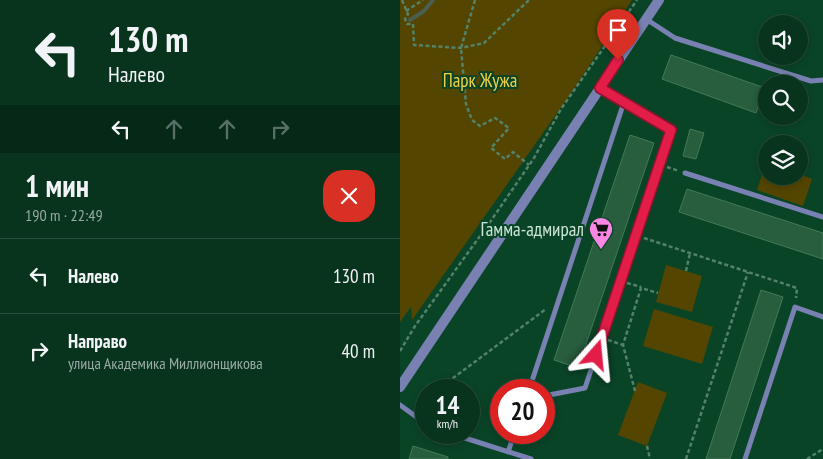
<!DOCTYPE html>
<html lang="ru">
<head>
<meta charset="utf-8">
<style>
  body { margin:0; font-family:"PT Sans Narrow",sans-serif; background:#163f2a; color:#f1f3f6; height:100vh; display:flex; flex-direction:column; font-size:19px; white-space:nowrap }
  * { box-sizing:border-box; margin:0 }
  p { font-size:16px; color:#98aaa4 }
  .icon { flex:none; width:28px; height:28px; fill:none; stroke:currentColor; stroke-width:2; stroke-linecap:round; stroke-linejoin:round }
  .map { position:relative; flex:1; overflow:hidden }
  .sheet { display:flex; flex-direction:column; background:#08331d; width:400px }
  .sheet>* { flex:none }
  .hud { background:#08331d; color:#f1f3f6; overflow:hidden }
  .fabs { position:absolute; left:358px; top:15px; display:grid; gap:10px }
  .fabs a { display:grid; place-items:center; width:50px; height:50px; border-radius:50%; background:#08331d; box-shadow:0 2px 8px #0003,0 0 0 1px #294e3b; font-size:25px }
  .speed { position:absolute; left:15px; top:379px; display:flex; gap:10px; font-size:25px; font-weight:700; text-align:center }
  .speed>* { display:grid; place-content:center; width:65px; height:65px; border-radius:50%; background:#08331d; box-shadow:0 2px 8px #0003,0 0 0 1px #294e3b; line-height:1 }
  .speed small { font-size:12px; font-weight:400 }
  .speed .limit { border:8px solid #d22; background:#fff; color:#111 }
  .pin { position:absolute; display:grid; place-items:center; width:42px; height:42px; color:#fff; margin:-51px -21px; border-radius:50% 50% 50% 0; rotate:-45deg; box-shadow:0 0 5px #0007 }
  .pin .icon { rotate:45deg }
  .me { position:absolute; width:55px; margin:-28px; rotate:18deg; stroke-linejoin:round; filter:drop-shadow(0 0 4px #0008) }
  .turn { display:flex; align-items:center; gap:18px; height:105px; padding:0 25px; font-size:22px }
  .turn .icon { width:65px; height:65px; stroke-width:2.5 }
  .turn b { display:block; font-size:35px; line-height:42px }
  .lanes { display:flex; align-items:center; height:48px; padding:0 25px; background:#0003; justify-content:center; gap:25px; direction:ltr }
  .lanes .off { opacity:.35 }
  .round { display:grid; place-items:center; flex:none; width:52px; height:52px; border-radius:20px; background:#163f2a }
  .headline { display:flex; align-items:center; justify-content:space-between; height:85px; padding:0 25px }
  h1 { font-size:30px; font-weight:700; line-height:38px }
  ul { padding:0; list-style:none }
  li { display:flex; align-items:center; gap:15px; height:75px; padding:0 25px; border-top:1px solid #294e3b }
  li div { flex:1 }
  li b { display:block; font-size:19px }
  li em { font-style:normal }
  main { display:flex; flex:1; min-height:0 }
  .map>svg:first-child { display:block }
</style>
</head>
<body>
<main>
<section class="sheet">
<div class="hud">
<div class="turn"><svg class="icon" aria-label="left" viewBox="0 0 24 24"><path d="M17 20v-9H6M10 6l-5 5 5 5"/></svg><div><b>130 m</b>Налево</div></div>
<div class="lanes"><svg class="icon" aria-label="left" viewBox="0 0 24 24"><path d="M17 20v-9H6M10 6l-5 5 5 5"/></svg><svg class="icon off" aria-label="ahead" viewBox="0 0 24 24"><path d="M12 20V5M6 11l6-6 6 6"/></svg><svg class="icon off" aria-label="ahead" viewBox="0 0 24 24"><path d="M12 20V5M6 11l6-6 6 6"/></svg><svg class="icon off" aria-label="right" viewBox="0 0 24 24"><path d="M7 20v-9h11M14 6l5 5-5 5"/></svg></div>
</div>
<div class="headline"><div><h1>1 мин</h1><p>190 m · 22:49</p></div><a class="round" style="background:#d93025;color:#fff"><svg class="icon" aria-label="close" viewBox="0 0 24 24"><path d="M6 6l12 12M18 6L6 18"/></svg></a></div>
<ul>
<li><svg class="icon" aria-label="left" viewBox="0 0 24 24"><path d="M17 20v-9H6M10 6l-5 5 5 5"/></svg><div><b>Налево</b></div><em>130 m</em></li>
<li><svg class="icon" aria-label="right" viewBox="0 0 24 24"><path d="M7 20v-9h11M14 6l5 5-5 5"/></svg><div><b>Направо</b><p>улица Академика Миллионщикова</p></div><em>40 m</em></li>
</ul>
</section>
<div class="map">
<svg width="423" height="459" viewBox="0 0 423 459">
  <rect width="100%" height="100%" fill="#0a4427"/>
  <path fill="#544500" d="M0,0H232L176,86L12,320L11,307L0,322Z
    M366,163V176H399V174L412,179L403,206L357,190Z
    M266,265L302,276L292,312L256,302Z
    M254,309L313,327L302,364L243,346Z
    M238,382L267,393L247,446L218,435Z"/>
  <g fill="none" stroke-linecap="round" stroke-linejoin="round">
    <path stroke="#4a5f52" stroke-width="4" d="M10,20L24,11L33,0"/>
  </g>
  <path fill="#285d3e" stroke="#447958" d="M271,55L365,88L356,113L262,79Z
    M290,129L304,133L296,159L283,156Z
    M230,135L254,143L178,368L154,360Z
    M287,189L423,233V259L279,212Z
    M361,290L383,297L330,459H306Z
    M13,446L48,457V459H9Z"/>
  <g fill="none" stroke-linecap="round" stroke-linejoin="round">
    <path stroke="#548269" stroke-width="2.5" stroke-dasharray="4 2.5" stroke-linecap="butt" d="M2,0L8,14L5,19L7,24H13L14,45L61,48L84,43L129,0
      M75,0L61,48L66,104L72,120L80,126L95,118L109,128L91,148L105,159L113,152L129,165
      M6,11L23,0
      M267,167L279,171
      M244,238L397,288L396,298
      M286,271L290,253
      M227,283L241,287
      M208,340L223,345
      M0,351L15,326L88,225L134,158L161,109L237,0
      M37,390L146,309
      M235,391L223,345L241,288L258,293
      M20,403L26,398
      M247,446L250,459
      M286,459L348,272
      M407,459L423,449"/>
    <path stroke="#7881b1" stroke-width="5" d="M246,19L275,38L411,81L423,80
      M285,173L423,217
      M129,390L224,102
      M144,396L185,388L271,130L200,88
      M0,405L26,424
      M46,432L131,459
      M108,452L115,432
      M345,459L395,307L423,317"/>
    <path stroke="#7881b1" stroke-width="10" d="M0,387L259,0"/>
  </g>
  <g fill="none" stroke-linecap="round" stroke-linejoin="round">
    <g stroke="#92132f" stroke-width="12">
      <path id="route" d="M196,355L271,130L200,88L218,60"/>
    </g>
    <use href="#route" stroke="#e11d48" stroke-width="9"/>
  </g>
  <defs>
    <g id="supermarket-pin" transform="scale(1.25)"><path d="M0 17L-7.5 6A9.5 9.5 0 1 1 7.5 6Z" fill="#fc86e3" stroke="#0a4427"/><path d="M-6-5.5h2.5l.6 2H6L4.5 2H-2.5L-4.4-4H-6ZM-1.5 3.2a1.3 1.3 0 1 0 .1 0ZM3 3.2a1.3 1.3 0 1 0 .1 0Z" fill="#111"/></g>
  </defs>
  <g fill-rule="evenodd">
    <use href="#supermarket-pin" x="201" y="229"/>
  </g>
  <g text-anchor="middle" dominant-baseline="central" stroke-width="4" stroke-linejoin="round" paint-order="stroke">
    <g font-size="19" fill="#f0d044" stroke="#0a4427">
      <text x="80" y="80">Парк Жужа</text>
    </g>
    <g font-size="19" fill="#cae5d3" stroke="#0a4427" text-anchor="end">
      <text x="184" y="229">Гамма-адмирал</text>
    </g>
  </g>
</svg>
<div class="fabs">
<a><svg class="icon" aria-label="sound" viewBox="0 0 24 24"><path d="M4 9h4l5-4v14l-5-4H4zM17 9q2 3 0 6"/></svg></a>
<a><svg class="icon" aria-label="search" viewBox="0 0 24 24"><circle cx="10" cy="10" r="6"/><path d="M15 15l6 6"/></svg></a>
<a><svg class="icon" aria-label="layers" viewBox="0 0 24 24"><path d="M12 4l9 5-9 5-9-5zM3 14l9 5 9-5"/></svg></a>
</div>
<div class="speed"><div>14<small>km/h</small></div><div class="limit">20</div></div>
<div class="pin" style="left:218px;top:60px;background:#d93025"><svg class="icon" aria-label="arrive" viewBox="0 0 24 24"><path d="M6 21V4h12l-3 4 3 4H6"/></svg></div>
<svg class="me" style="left:196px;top:355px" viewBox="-20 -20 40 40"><path d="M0-17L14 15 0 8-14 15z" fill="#e11d48" stroke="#fff" stroke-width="4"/></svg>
</div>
</main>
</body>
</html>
